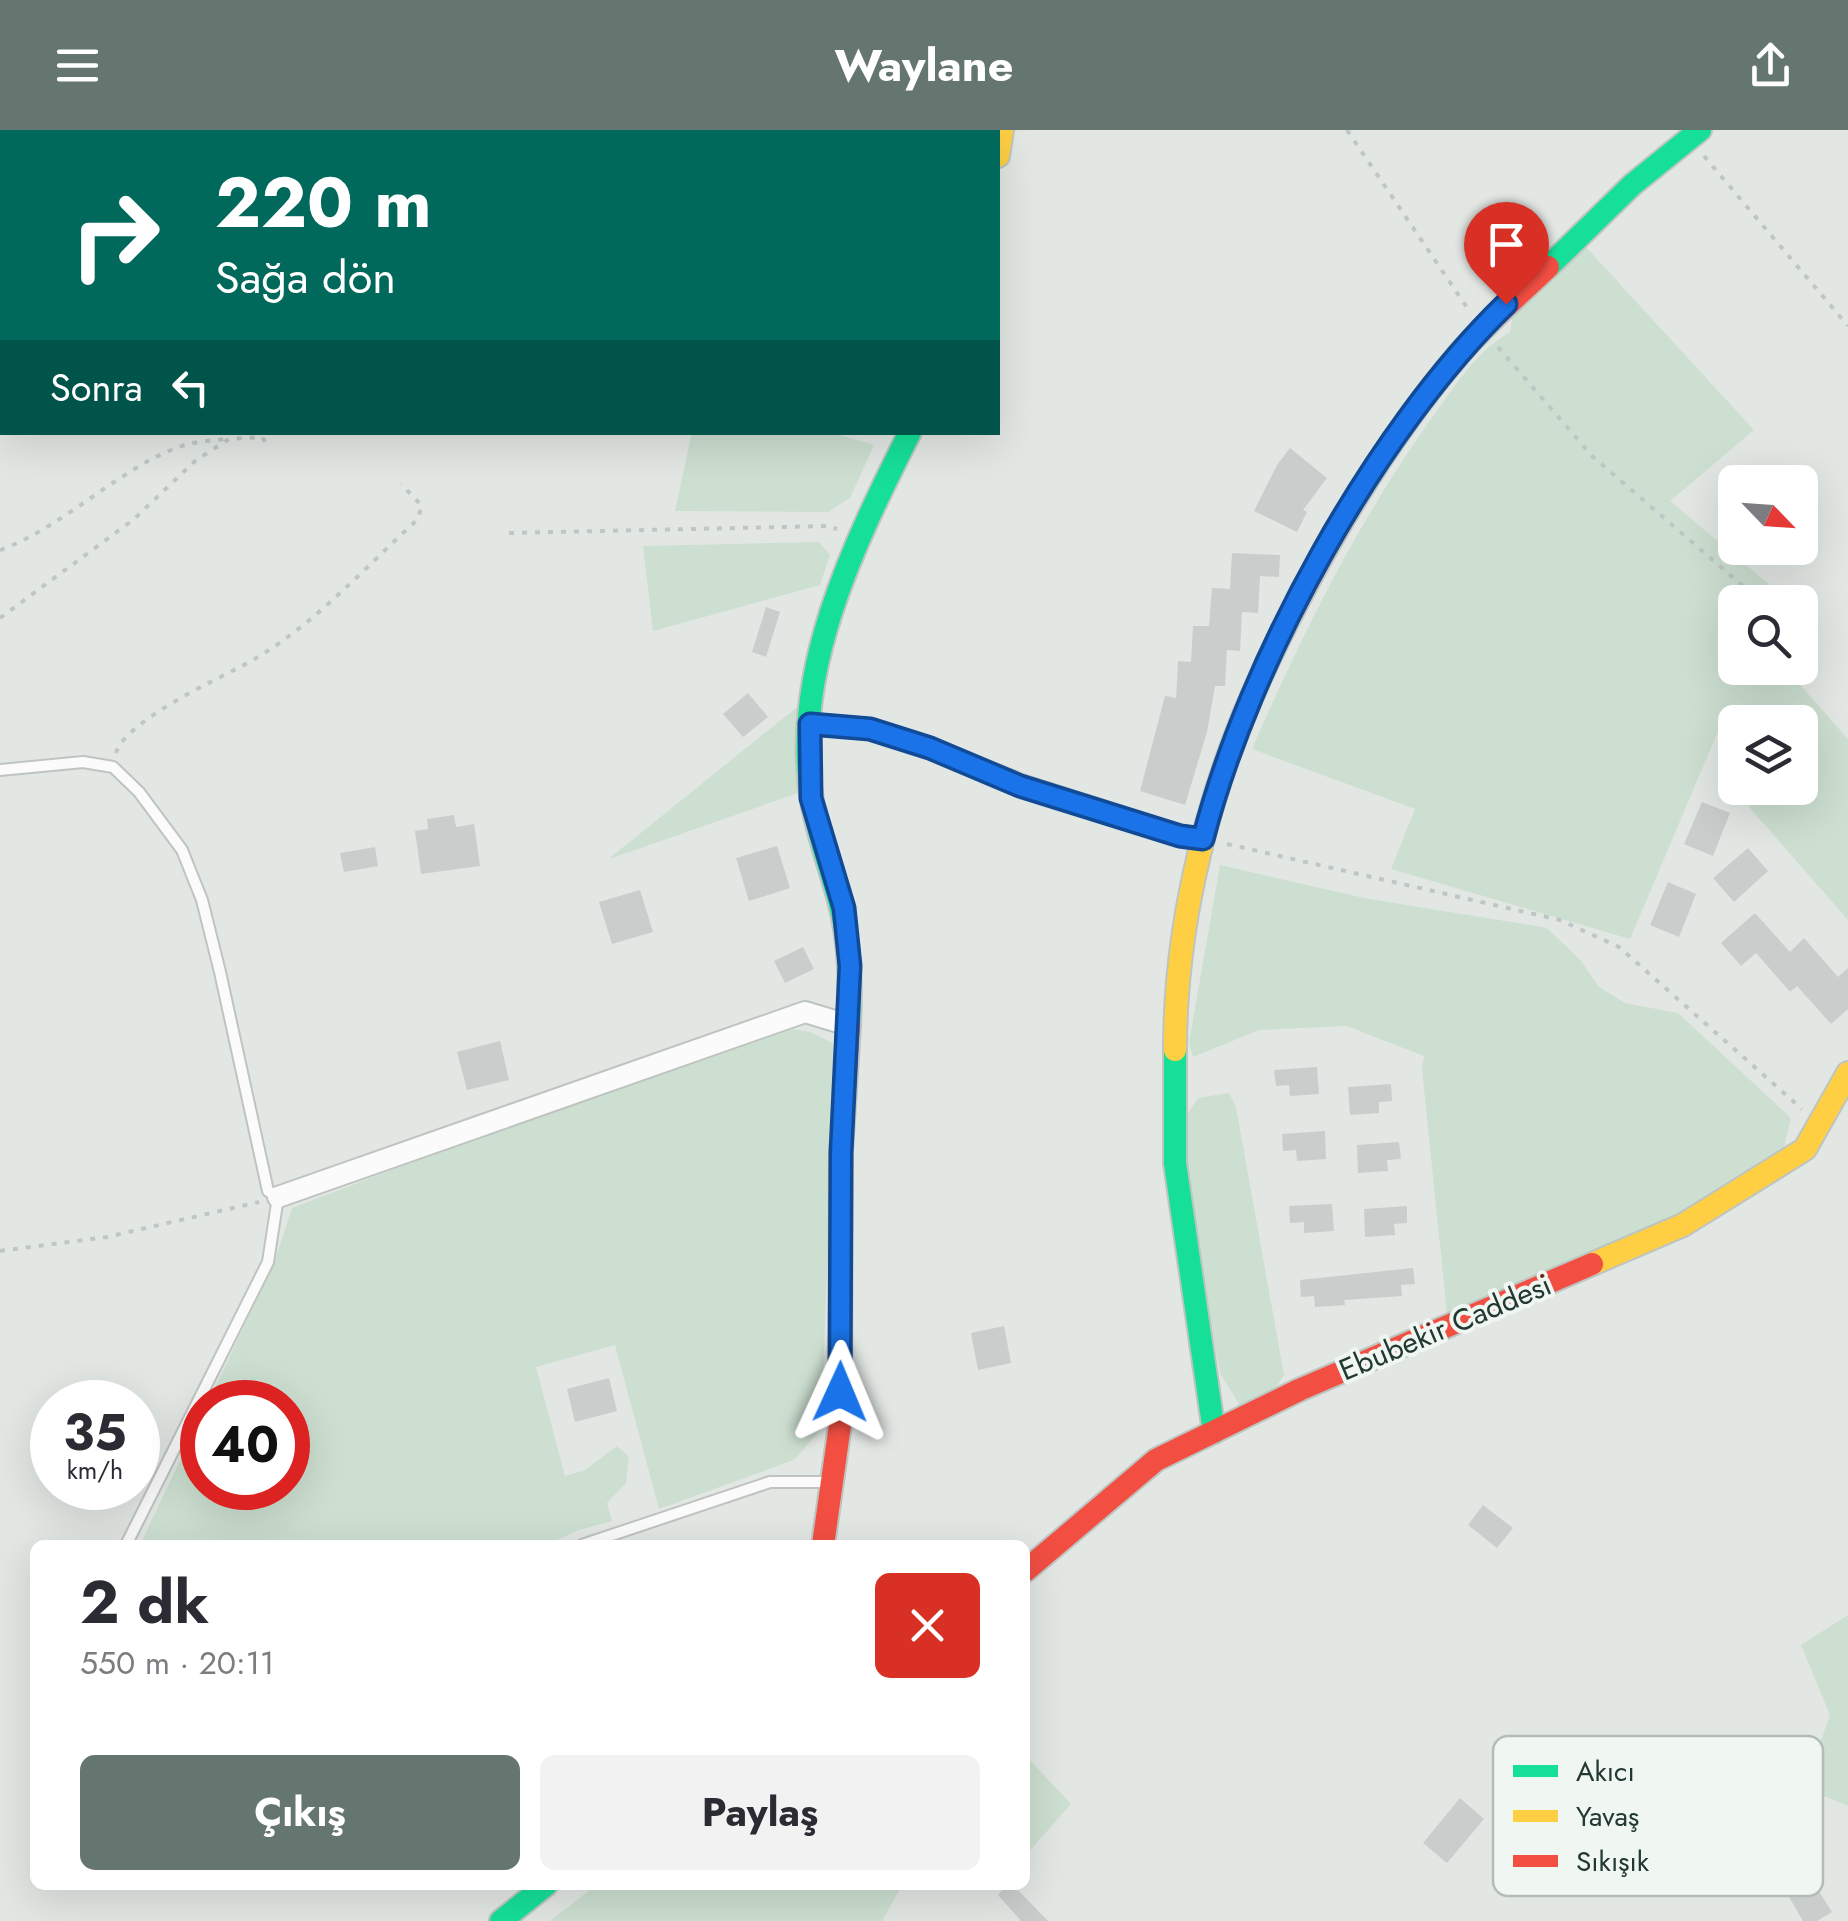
<!DOCTYPE html>
<html lang="tr">
<head>
<meta charset="utf-8">
<style>
  body { margin:0; font-family:Jost,sans-serif; background:#f2f2f3; color:#2b2b33; height:100vh; display:flex; flex-direction:column; font-size:38px; white-space:nowrap }
  * { box-sizing:border-box; margin:0 }
  p { font-size:32px; color:#7c7c81 }
  .icon { flex:none; width:55px; height:55px; fill:none; stroke:currentColor; stroke-width:2; stroke-linecap:round; stroke-linejoin:round }
  .map { position:relative; flex:1; overflow:hidden }
  .sheet { position:absolute; left:30px; top:1410px; width:1000px; height:350px; display:flex; flex-direction:column; background:#fff; border-radius:15px; box-shadow:0 10px 40px #0002 }
  .sheet>* { flex:none }
  .guide { position:absolute; left:0px; top:0px; width:1000px; height:305px; box-shadow:0 10px 40px #0002; background:#00695c; color:#fff; overflow:hidden }
  .needle { width:65px; rotate:115deg }
  .tools { position:absolute; left:1718px; top:335px; display:grid; gap:20px }
  .tools a { display:grid; place-items:center; width:100px; height:100px; border-radius:15px; background:#fff; box-shadow:0 10px 40px #0002; font-size:50px }
  .speed { position:absolute; left:30px; top:1250px; display:flex; gap:20px; font-size:50px; font-weight:700; text-align:center }
  .speed>* { display:grid; place-content:center; width:130px; height:130px; border-radius:50%; background:#fff; box-shadow:0 10px 40px #0002; line-height:1 }
  .speed small { font-size:25px; font-weight:400 }
  .speed .limit { border:15px solid #d22; background:#fff; color:#111 }
  .pin { position:absolute; display:grid; place-items:center; width:85px; height:85px; color:#fff; margin:-102px -42px; border-radius:50% 50% 50% 0; rotate:-45deg; box-shadow:0 0 10px #0007 }
  .pin .icon { rotate:45deg }
  .me { position:absolute; width:110px; margin:-55px; rotate:1deg; stroke-linejoin:round; filter:drop-shadow(0 0 8px #0008) }
  .turn { display:flex; align-items:center; gap:35px; height:210px; padding:0 50px; font-size:45px }
  .turn .icon { width:130px; height:130px; stroke-width:2.5 }
  .turn b { display:block; font-size:70px; line-height:85px }
  .then { display:flex; align-items:center; height:95px; padding:0 50px; background:#0003; gap:20px; font-size:38px }
  .round { display:grid; place-items:center; flex:none; width:105px; height:105px; border-radius:15px; background:#f2f2f3 }
  .headline { display:flex; align-items:center; justify-content:space-between; height:170px; padding:0 50px }
  h1 { font-size:60px; font-weight:700; line-height:75px }
  .action { display:flex; gap:20px; margin-top:auto; padding:20px 50px }
  .action a { flex:1; height:115px; border-radius:15px; background:#65756f; color:#fff; font-size:40px; font-weight:700; line-height:115px; text-align:center }
  .action a+a { background:#f2f2f3; color:#2b2b33 }
  header { display:flex; justify-content:space-between; align-items:center; height:130px; padding:0 50px; background:#65756f; color:#fff; font-size:45px; font-weight:700 }
  .map>svg:first-child { display:block }
</style>
</head>
<body>
<header><svg class="icon" aria-label="menu" viewBox="0 0 24 24"><path d="M4 6h16M4 12h16M4 18h16"/></svg>Waylane<svg class="icon" aria-label="share" viewBox="0 0 24 24"><path d="M12 15V3M7 8l5-5 5 5M5 13v7h14v-7"/></svg></header>
<div class="map">
<svg width="1848" height="1791" viewBox="0 0 1848 1791">
  <rect width="100%" height="100%" fill="#e2e7e4"/>
  <path fill="#ccdfd0" d="M1585,116L1754,300L1670,371L1783,466L1775,472H1735V538H1785L1848,609V790L1736,662L1737,658H1800V592H1735V614L1722,592L1630,809L1391,739L1415,679L1252,619C1303,502 1359,389 1434,285C1458,252 1474,224 1510,202L1513,184Z
    M692,302L833,303L874,315L850,368L828,382L675,381Z
    M819,412L830,425L820,455L653,501L643,416Z
    M797,577L798,663L612,728L611,727Z
    M1220,735L1364,768L1547,798L1581,831L1599,857L1625,873L1678,883L1791,988L1784,1018L1682,1082L1447,1184L1422,939L1424,926L1347,896L1259,900L1193,927L1189,913Z
    M793,899L811,902L832,913L835,930L821,1299L794,1330L659,1379L615,1215L536,1237L565,1346L585,1340L617,1316L629,1327L626,1353L607,1373L612,1391L579,1400L546,1415H140L202,1284V1358H288V1272H208L273,1136L292,1078L441,1021Z
    M1229,963L1236,977L1284,1245L1270,1266L1241,1277L1220,1243L1198,1125L1187,1031V985L1198,968Z
    M1848,1485V1676L1804,1658L1830,1585L1801,1515Z
    M1025,1625L1071,1674L1025,1726Z
    M596,1755H902L882,1791H550Z"/>
  <path fill="#c9cecc" d="M1290,318L1327,348L1303,380L1307,382L1297,402L1254,381L1277,335Z
    M1232,423L1280,425L1279,447L1260,446L1258,483L1242,482L1240,521L1227,520L1225,556H1215L1207,602L1185,675L1140,661L1165,566L1176,568L1178,531L1191,532L1193,496H1209L1212,458L1230,459Z
    M766,477L780,482L766,527L752,522Z
    M748,563L768,587L743,607L723,584Z
    M1702,672L1730,683L1713,726L1684,714Z
    M454,685L456,697L474,694L480,736L421,744L415,701L428,699L427,689Z
    M777,716L790,758L749,771L736,728Z
    M375,717L378,736L344,742L340,723Z
    M1748,718L1768,741L1734,772L1713,748Z
    M1668,752L1696,764L1679,807L1650,795Z
    M640,760L653,802L612,814L599,772Z
    M1755,783L1790,822L1804,808L1838,847L1848,838V879L1831,894L1797,856L1790,862L1756,823L1741,836L1721,813Z
    M803,817L814,839L785,853L774,831Z
    M500,911L509,950L467,960L457,922Z
    M1317,937L1319,964L1290,966L1289,955L1276,956L1274,940Z
    M1391,954L1392,971L1379,972V983L1350,985L1348,957Z
    M1325,1001L1326,1029L1297,1031L1296,1020L1283,1021L1282,1004Z
    M1399,1012L1401,1029L1387,1030L1388,1041L1358,1043L1357,1015Z
    M1332,1074L1334,1101L1304,1103V1092L1290,1093L1289,1076Z
    M1407,1076V1093L1394,1094L1395,1105L1365,1107L1364,1079Z
    M1413,1138L1415,1154L1401,1155L1402,1166L1344,1170L1345,1175L1315,1177L1314,1166L1301,1167L1300,1150Z
    M1004,1196L1011,1233L978,1240L971,1203Z
    M609,1248L617,1281L575,1292L567,1259Z
    M1483,1375L1513,1398L1497,1418L1468,1395Z
    M1460,1668L1484,1689L1447,1733L1423,1713Z
    M1813,1752L1832,1782L1817,1791H1803L1789,1767Z
    M1006,1755H1013L1048,1791H1021L998,1765Z"/>
  <g fill="none" stroke-linecap="round" stroke-linejoin="round">
    <g stroke="#bfc4c1" stroke-width="14">
      <path id="lane" d="M0,640L83,632L113,637L139,662L182,720L202,770L220,842L268,1061L278,1067L268,1132L126,1415
        M582,1415L770,1352H830"/>
    </g>
    <g stroke="#bfc4c1" stroke-width="24">
      <path id="street" d="M811,594L870,599L930,618L1021,655L1180,706L1203,709
        M278,1067L805,882L848,895"/>
    </g>
    <g stroke="#bec5c1" stroke-width="26">
      <path id="fast" d="M1548,137L1632,55L1700,0
        M849,895C851,854 850,814 840,774C831,739 818,706 812,671C790,542 854,414 910,302
        M1175,920V1033L1214,1302
        M501,1791L546,1755"/>
    </g>
    <g stroke="#bec5c1" stroke-width="26">
      <path id="slow" d="M998,26L1002,0
        M1175,920C1175,789 1210,653 1266,535
        M1592,1134L1683,1095L1805,1019L1848,943"/>
    </g>
    <g stroke="#bec5c1" stroke-width="26">
      <path id="jam" d="M1266,535C1318,426 1381,315 1460,223C1487,192 1519,165 1548,137
        M823,1415L840,1295L841,1022L849,895
        M1025,1441L1156,1330L1299,1260L1592,1134"/>
    </g>
    <path stroke="#bfc7c5" stroke-width="4" stroke-dasharray="5 8" stroke-linecap="butt" d="M1347,0L1470,182
      M1704,26L1848,196
      M1498,217L1592,326L1757,468
      M509,403L827,396L837,399
      M0,420C65,397 123,334 185,315C197,311 212,311 225,309
      M0,488L133,390L195,331L229,309L262,307L269,317
      M116,623C125,592 211,552 240,537C308,502 361,441 417,390L422,376L401,354
      M1227,714L1560,790L1619,817L1802,979
      M0,1121L107,1107L259,1072"/>
    <use href="#lane" stroke="#fbfbfb" stroke-width="10"/>
    <use href="#street" stroke="#fbfbfb" stroke-width="20"/>
    <use href="#fast" stroke="#16e098" stroke-width="22"/>
    <use href="#slow" stroke="#ffcf43" stroke-width="22"/>
    <use href="#jam" stroke="#f24e42" stroke-width="22"/>
  </g>
  <g fill="none" stroke-linecap="round" stroke-linejoin="round">
    <g stroke="#114b97" stroke-width="25">
      <path id="route" d="M840,1262L841,1023L850,836L844,778L811,668L810,594L870,599L930,618L1020,656L1180,706L1203,709C1249,531 1374,302 1506,174"/>
    </g>
    <use href="#route" stroke="#1a73e8" stroke-width="18"/>
  </g>
  <g text-anchor="middle" dominant-baseline="central" stroke-width="8" stroke-linejoin="round" paint-order="stroke">
    <g font-size="30" fill="#223830" stroke="#f0f6f2">
      <text transform="translate(1445 1197) rotate(-23)">Ebubekir Caddesi</text>
    </g>
  </g>
  <rect x="1493" y="1606" width="330" height="160" rx="15" fill="#f0f6f2" stroke="#b2bdb8" stroke-width="2.5"/>
  <rect x="1513" y="1635" width="45" height="12" fill="#16e098"/>
  <rect x="1513" y="1680" width="45" height="12" fill="#ffcf43"/>
  <rect x="1513" y="1725" width="45" height="12" fill="#f24e42"/>
  <g font-size="28" fill="#223830">
    <text x="1576" y="1651">Akıcı</text>
    <text x="1576" y="1696">Yavaş</text>
    <text x="1576" y="1741">Sıkışık</text>
  </g>
</svg>
<div class="tools">
<a><svg class="needle" viewBox="-14 -14 28 28"><path d="M0-13l5 13h-10z" fill="#e53935"/><path d="M0 13l5-13h-10z" fill="#7c7c81"/></svg></a>
<a><svg class="icon" aria-label="search" viewBox="0 0 24 24"><circle cx="10" cy="10" r="6"/><path d="M15 15l6 6"/></svg></a>
<a><svg class="icon" aria-label="layers" viewBox="0 0 24 24"><path d="M12 4l9 5-9 5-9-5zM3 14l9 5 9-5"/></svg></a>
</div>
<div class="speed"><div>35<small>km/h</small></div><div class="limit">40</div></div>
<div class="pin" style="left:1506px;top:174px;background:#d93025"><svg class="icon" aria-label="arrive" viewBox="0 0 24 24"><path d="M6 21V4h12l-3 4 3 4H6"/></svg></div>
<svg class="me" style="left:840px;top:1262px" viewBox="-20 -20 40 40"><path d="M0-17L14 15 0 8-14 15z" fill="#1a73e8" stroke="#fff" stroke-width="4"/></svg>
<div class="guide">
<div class="turn"><svg class="icon" aria-label="right" viewBox="0 0 24 24"><path d="M7 20v-9h11M14 6l5 5-5 5"/></svg><div><b>220 m</b>Sağa dön</div></div>
<div class="then">Sonra<svg class="icon" aria-label="left" viewBox="0 0 24 24"><path d="M17 20v-9H6M10 6l-5 5 5 5"/></svg></div>
</div>
<section class="sheet">
<div class="headline"><div><h1>2 dk</h1><p>550 m · 20:11</p></div><a class="round" style="background:#d93025;color:#fff"><svg class="icon" aria-label="close" viewBox="0 0 24 24"><path d="M6 6l12 12M18 6L6 18"/></svg></a></div>
<div class="action"><a>Çıkış</a><a>Paylaş</a></div>
</section>
</div>
</body>
</html>
